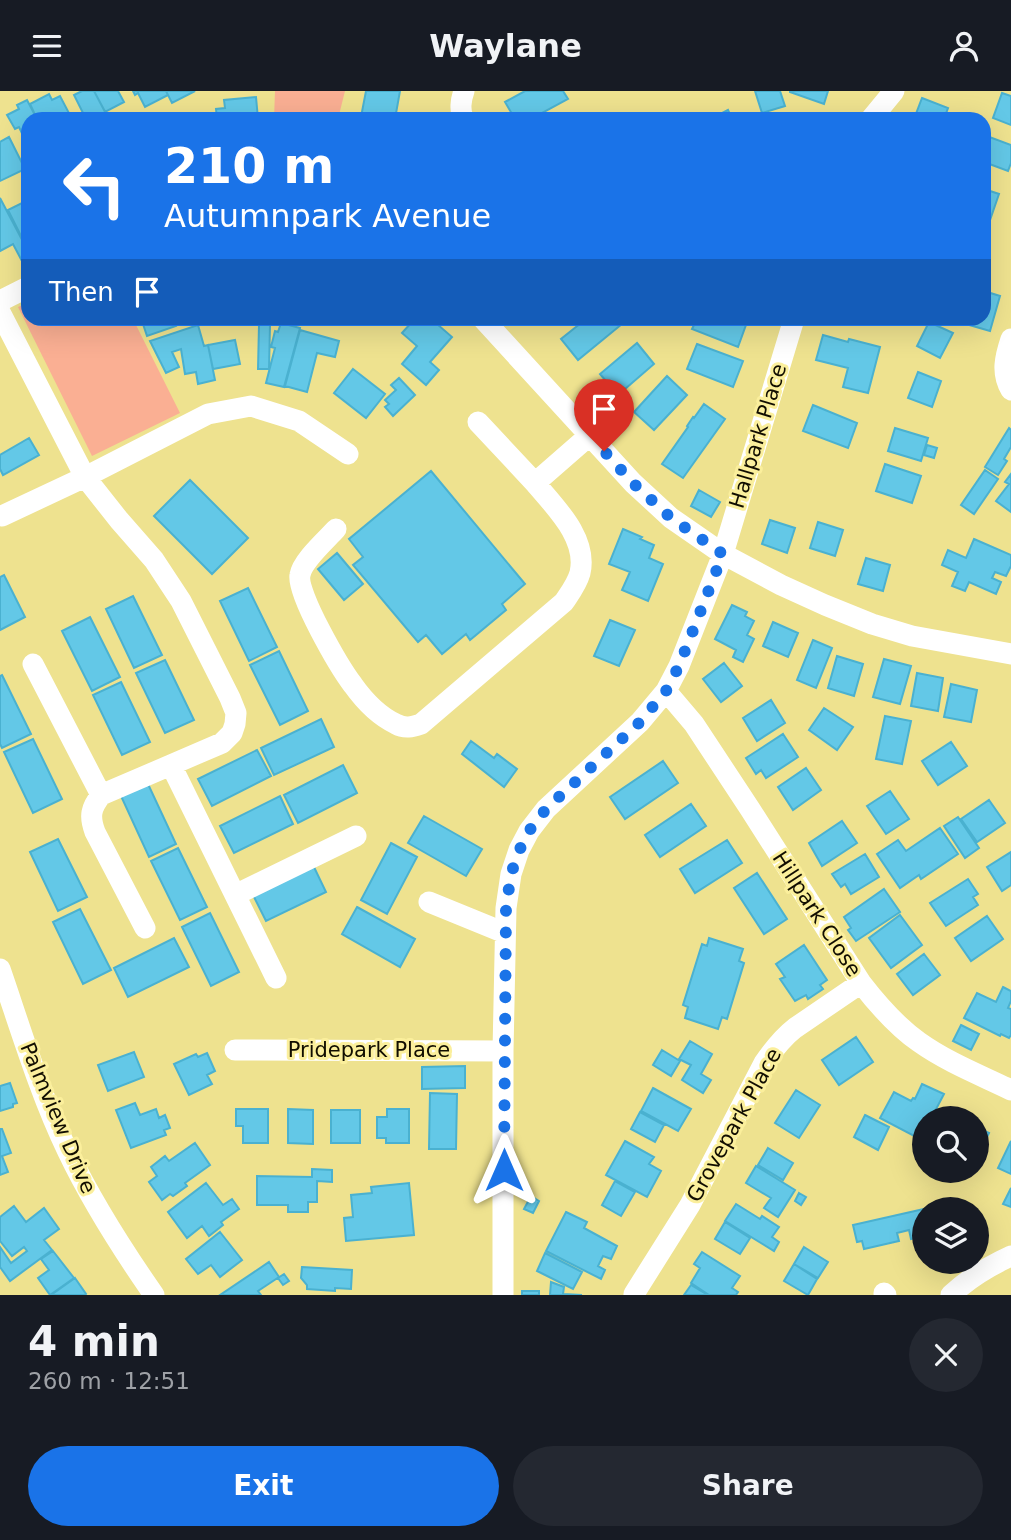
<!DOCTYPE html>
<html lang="en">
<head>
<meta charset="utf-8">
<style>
  body { margin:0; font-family:"DejaVu Sans",sans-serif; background:#242831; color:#f1f3f6; height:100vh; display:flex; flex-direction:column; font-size:26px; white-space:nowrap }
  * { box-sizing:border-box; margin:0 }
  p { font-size:23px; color:#9ea1a6 }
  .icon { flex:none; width:38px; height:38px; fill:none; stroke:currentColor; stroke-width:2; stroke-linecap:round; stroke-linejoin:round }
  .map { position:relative; height:1204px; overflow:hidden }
  .side { display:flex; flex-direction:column; background:#171b24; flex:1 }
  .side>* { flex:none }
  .guide { position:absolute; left:21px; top:21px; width:970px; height:214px; border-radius:21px; box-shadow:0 7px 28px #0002; background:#1a73e8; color:#fff; overflow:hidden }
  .controls { position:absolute; left:912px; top:1015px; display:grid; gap:14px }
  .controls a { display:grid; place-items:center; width:77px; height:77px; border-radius:50%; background:#171b24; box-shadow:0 7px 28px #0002; font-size:35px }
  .pin { position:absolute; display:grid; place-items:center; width:60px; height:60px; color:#fff; margin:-72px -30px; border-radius:50% 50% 50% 0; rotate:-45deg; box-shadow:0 0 7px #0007 }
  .pin .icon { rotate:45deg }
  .me { position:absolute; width:77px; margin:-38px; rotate:0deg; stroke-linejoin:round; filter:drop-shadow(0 0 5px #0008) }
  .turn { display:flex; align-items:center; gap:24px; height:147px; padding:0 28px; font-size:32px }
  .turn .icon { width:91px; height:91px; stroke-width:2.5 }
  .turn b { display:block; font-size:49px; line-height:60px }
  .then { display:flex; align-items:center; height:66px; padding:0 28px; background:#0003; gap:14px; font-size:26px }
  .round { display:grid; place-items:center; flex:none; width:74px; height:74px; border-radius:37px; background:#242831 }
  .head { display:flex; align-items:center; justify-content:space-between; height:119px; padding:0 28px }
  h1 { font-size:42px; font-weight:700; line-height:52px }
  .cta { display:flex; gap:14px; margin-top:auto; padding:14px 28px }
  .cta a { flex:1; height:80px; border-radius:42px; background:#1a73e8; color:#fff; font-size:28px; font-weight:700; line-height:80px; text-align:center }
  .cta a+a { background:#242831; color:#f1f3f6 }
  header { display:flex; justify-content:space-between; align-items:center; height:91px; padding:0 28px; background:#171b24; font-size:32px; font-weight:700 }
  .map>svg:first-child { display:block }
</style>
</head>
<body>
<header><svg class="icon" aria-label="menu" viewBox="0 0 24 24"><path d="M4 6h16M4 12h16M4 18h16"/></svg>Waylane<svg class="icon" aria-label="person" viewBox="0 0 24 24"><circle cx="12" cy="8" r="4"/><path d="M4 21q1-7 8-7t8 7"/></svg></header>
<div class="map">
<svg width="1011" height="1204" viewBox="0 0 1011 1204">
  <rect width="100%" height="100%" fill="#eee28f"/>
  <path fill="#faaf93" d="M275,0H345L338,28H274Z
    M28,212V228H133L180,322L92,365L18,216Z"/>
  <path fill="#63c8e7" stroke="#4ab1d0" stroke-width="2" d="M82,0H94L109,28H86L74,4Z
    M94,0H118L124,11L105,21Z
    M133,0H166L168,4L145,16L138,2L135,4Z
    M166,0H195L172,12Z
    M366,0H400L395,28H370L361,26Z
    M525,0H563L568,8L531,28H515L505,11Z
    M755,0H780L785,15L762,22Z
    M790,0H828L824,13L790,1Z
    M1002,2L1011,5V34L993,27Z
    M49,3L52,9L60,5L72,28H37L30,13Z
    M256,6L258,28H217L216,18L225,17L224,9Z
    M922,7L948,17L944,28H914Z
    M27,9L37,28H28V55L19,36L15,38L7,24L19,18L17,14Z
    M728,19L732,28H711Z
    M216,24L217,28H196V25Z
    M984,44L1011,54V72L1008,80L984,71Z
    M9,46L25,78L0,90V51Z
    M984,98L999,103L990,129L984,126Z
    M0,107L28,160V170L23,172L13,153L0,160Z
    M26,110L28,114V159L8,119Z
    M984,200L1000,205L990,240L966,233L968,228H984Z
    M150,228H173L176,235L147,245L142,230Z
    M586,228H617L622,233L578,269L561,248Z
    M697,228H738L747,231L738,256L692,238Z
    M410,229L442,228L437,233L452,246L430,271L439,279L426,294L402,273L417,255L402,242L412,231Z
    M929,231L953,242L940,267L917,255Z
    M281,232L300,237L284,296L266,292L275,257L271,256L275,240L278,241Z
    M198,234L204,255L208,254L215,289L198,293L196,281L185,283L181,258L172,261L179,276L166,282L150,250Z
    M259,234H270L269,278H258Z
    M300,239L339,250L335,266L317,262L307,301L285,295Z
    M823,244L848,251L849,248L880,256L868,302L843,296L848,277L816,269Z
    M235,249L240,273L213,278L208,254Z
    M637,252L654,273L618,304L600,283Z
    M697,253L743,270L733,296L687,278Z
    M353,278L385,303L366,327L334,302Z
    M918,281L941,290L932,316L908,307Z
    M667,285L687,304L654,339L634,321Z
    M399,287L415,304L393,325L385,316L389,313L385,309L396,299L391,294Z
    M704,313L725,328L683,387L662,373L688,336L687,335L693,326L694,327Z
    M813,314L857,332L848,357L803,340Z
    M895,337L928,347L921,370L888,360Z
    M1009,337L1011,339V356L1004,368L1007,370L998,384L985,376Z
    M29,347L39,364L3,384L0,378V364Z
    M927,354L937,357L934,367L924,364Z
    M885,373L921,385L912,412L876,400Z
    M985,379L998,388L974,423L961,414Z
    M431,380L525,493L502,513L506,519L470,549L466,543L442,563L426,544L418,551L353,474L363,466L349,448Z
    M1011,383V421L996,410L1009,393L1005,391Z
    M190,389L248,447L212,483L154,425Z
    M699,399L720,411L711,426L691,415Z
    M770,429L795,437L787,462L762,453Z
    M818,431L843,439L835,465L810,457Z
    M623,438L642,446L640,448L654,454L649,467L663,473L648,510L622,499L630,481L609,473Z
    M974,448L1011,464V475L1006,485L995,481L992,487L1001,491L996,503L969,491L965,500L952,495L958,481L942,474L948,459L966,467Z
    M337,462L363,493L344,509L318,478Z
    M866,467L890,474L883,500L858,493Z
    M4,484L25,526L0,539V486Z
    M248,497L277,556L249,570L220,510Z
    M133,505L162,564L134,577L106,518Z
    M732,514L747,521L745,525L754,530L747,544L754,548L743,571L733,566L736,559L715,548Z
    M90,526L120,586L92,600L62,540Z
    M610,529L635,539L619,575L594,565Z
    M773,531L798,542L788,566L763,555Z
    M813,549L832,557L816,597L797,589Z
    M279,560L308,620L280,634L250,574Z
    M837,565L863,573L854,605L828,597Z
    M884,568L911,575L900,613L873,606Z
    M165,569L194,629L165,642L136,582Z
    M724,572L742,595L721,611L703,588Z
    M917,582L943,587L938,620L911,615Z
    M2,584L31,643L2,657L0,653V585Z
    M121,591L150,651L122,664L93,604Z
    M951,593L977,599L971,631L944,626Z
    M771,609L785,632L757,650L743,627Z
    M824,617L853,636L837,659L809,639Z
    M885,625L911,630L902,673L876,668Z
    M321,628L334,656L274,684L261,657Z
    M783,643L798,666L766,687L761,679L756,683L746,667Z
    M33,648L62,708L33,722L4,661Z
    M471,650L494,667L497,663L517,678L504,696L462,663Z
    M951,651L967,675L938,694L922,670Z
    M257,659L271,685L212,715L198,688Z
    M663,670L678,692L625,728L610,706Z
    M343,674L357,702L298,732L284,704Z
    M806,677L821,699L793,719L778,696Z
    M148,693L176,753L149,766L121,705Z
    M890,700L909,728L886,743L867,715Z
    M280,705L293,733L234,762L220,735Z
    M989,709L1005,732L977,751L961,728Z
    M691,713L706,735L660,766L645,744Z
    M424,725L482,758L466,785L408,752Z
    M958,726L979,757L965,767L944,735Z
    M842,730L857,752L822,775L809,752Z
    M940,737L958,763L921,788L919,784L900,797L877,763L898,749L906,760Z
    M58,748L87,806L58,820L30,761Z
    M727,749L742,772L695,802L680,778Z
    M391,752L417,766L387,823L361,809Z
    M178,757L207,816L180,829L151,770Z
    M1011,761V794L1002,800L987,776Z
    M865,763L879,786L851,803L845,793L841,796L832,783Z
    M313,774L326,801L266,830L253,804Z
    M757,782L787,828L764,843L734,797Z
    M968,788L978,803L973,806L978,814L946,835L930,812Z
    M884,798L900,821L856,850L848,839L851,837L844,826Z
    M357,816L415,848L400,876L342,843Z
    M80,818L111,879L83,893L53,831Z
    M210,822L239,881L211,895L182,836Z
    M900,824L922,854L891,877L869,847Z
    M987,825L1003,848L971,870L955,847Z
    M174,847L189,876L128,906L114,877Z
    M709,847L743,858L739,870L744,872L727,928L722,926L718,938L685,927L688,916L683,914L702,853L707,855Z
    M804,854L827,889L820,894L823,898L808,908L806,904L795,910L780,888L785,886L776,873Z
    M924,863L940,884L913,904L897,883Z
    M1003,896L1011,900V910L1008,917L1011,918V944L1009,947L1001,943L1000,945L964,927L977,902L996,911Z
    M961,934L979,943L971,959L953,950Z
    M856,946L873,971L839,994L822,969Z
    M690,950L712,963L701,983L711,989L703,1002L682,989L691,974L679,968Z
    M662,959L680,970L671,985L653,974Z
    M134,961L144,986L108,1000L98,974Z
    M207,962L215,980L207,984L212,993L189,1004L174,973L196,963L198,966Z
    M465,975V997L422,998V976Z
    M10,992L17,1012L13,1013V1016L0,1020V995Z
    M922,993L944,1003L934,1022L931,1021L928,1027H924V1031L916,1046L880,1027L894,1001L911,1010L913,1007L915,1008Z
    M653,997L691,1018L678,1040L641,1020Z
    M796,999L820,1014L799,1047L775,1032Z
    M430,1002L457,1003L456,1058H429Z
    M135,1012L140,1024L156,1018L159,1027L165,1024L170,1037L164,1039L166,1044L131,1057L116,1019Z
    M236,1018H268V1052H243V1035H236Z
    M288,1018L313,1019V1053L288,1052Z
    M387,1018H409V1052H386V1047H377V1026H387Z
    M331,1019H360V1052H331Z
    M640,1021L664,1034L655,1051L631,1038Z
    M865,1024L889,1036L878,1059L854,1046Z
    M976,1036L989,1042L976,1068Z
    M0,1038H2L11,1062L2,1065L8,1081L0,1084Z
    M625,1050L654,1066L649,1073L661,1080L647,1106L606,1084Z
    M1011,1050V1083L998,1077Z
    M195,1052L210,1074L185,1092L187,1095L173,1105L170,1103L162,1109L149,1091L157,1085L151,1076L165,1065L169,1070Z
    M768,1057L793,1072L783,1089L758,1074Z
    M756,1075L795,1099L778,1126L764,1117L771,1107L746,1092Z
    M312,1078L332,1079V1091L317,1090V1111H308V1121H288V1114H257V1085L312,1086Z
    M615,1090L635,1101L621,1125L602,1114Z
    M206,1092L223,1114L232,1108L239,1118L221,1131L223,1134L209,1145L202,1135L187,1147L168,1121Z
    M409,1092L414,1144L346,1150L344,1127L353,1126L351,1104L372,1102L371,1096Z
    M1011,1097V1116L1003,1113Z
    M799,1102L806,1106L801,1114L795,1110Z
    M531,1105L539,1110L533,1122L524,1118Z
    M736,1113L760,1128L762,1125L779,1136L772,1146L779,1151L774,1160L725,1130Z
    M946,1113L947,1118H924V1145L911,1148L909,1139L897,1142L899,1150L864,1158L862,1150L857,1151L853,1134Z
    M14,1115L26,1131L44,1117L59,1138L44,1149L52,1159L10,1190L0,1176V1156L11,1172L27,1160L24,1156L12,1165L0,1150V1126Z
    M566,1121L587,1131L584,1137L617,1155L611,1168L603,1165L598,1175L605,1179L601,1188L546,1160Z
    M725,1131L750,1147L740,1163L715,1148Z
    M220,1141L242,1169L220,1186L211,1174L198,1183L186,1168Z
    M804,1156L828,1171L818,1187L794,1173Z
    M53,1160L74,1187L50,1204L38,1187L49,1179L41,1168Z
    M702,1161L740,1185L732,1197L738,1201L736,1204H709L691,1192L700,1177L694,1173Z
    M545,1162L582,1181L573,1198L537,1180Z
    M269,1171L279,1186L258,1200L261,1204H220Z
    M794,1173L817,1188L808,1204L784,1190Z
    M302,1176L352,1179L351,1198L335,1197V1200L307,1198V1194L301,1187Z
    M284,1183L289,1190L283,1194L278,1187Z
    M75,1187L86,1203L85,1204H51Z
    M551,1191L564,1196L563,1203L582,1204H550Z
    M691,1194L708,1204H684Z
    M522,1200H539V1204H522Z"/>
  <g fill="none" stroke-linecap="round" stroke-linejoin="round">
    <path stroke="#fff" stroke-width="21" d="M464,0C461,8 459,20 464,28
      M871,28L894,0
      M0,210L28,196
      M0,221L85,386L119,429L154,469L181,510L230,607L236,622L235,633L232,642L222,652L101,704C91,717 89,725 95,741L145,837
      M483,228L633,392L671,427L723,463L781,494L825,514L872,533L912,545L1011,563
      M1011,248C1005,266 1001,282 1011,299
      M478,331L535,392
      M2,425L85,386L208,323L251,315L299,330L348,363
      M336,438C326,449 302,470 300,484C296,502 340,577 353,594C363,608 379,625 396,633C405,638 412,636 421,633L564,511C570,502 577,493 580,482C588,447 555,416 535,392L590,344
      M33,573L101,704
      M666,600L694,633L750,718L861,892C878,914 896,935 919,951C947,971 980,984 1011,999
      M171,674L276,887
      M235,804L356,745
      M429,811L505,842
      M0,878C21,939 40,1003 68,1061C92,1111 122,1158 154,1204
      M235,959L503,960
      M884,1202L886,1204
      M634,1203L690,1114L764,972C773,959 782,947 795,937L861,892
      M503,1204V960L506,817L511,783L519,759L529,740L546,718L640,631L666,600L679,575L723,463L794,228
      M951,1204C969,1187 989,1175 1011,1165"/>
  </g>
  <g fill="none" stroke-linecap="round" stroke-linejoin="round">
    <path stroke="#1a73e8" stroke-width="12" stroke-dasharray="0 21.6" d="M504,1079L506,817L511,783L519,760L529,740L546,718L640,631L666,600L679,575L723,463L671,427L633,392L604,360"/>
  </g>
  <g text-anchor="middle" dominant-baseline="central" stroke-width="6" stroke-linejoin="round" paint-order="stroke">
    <g font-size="21" fill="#110d00" stroke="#fbef9c">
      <text transform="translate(758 345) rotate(-73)">Hallpark Place</text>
      <text transform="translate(817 823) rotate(57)">Hillpark Close</text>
      <text x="369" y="959">Pridepark Place</text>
      <text transform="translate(58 1027) rotate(67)">Palmview Drive</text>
      <text transform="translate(734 1034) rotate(-61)">Grovepark Place</text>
    </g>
  </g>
</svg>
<div class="controls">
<a><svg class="icon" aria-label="search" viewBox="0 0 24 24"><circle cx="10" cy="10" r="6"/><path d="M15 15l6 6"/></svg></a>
<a><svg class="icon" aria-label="layers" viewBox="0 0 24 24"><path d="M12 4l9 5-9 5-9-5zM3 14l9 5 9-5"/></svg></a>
</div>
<div class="pin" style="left:604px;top:360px;background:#d93025"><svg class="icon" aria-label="arrive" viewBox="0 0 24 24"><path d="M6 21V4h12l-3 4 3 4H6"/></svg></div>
<svg class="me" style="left:504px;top:1079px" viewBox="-20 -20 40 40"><path d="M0-17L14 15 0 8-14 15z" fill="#1a73e8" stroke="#fff" stroke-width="4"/></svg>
<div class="guide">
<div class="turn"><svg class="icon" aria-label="left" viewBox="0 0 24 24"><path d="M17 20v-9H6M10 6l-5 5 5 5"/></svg><div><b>210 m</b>Autumnpark Avenue</div></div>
<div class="then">Then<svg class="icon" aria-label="arrive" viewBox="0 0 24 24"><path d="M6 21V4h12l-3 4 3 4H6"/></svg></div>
</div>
</div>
<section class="side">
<div class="head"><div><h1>4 min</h1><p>260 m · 12:51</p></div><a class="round"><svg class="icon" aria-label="close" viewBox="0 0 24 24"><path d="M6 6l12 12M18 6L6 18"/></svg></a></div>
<div class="cta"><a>Exit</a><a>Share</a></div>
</section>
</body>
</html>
